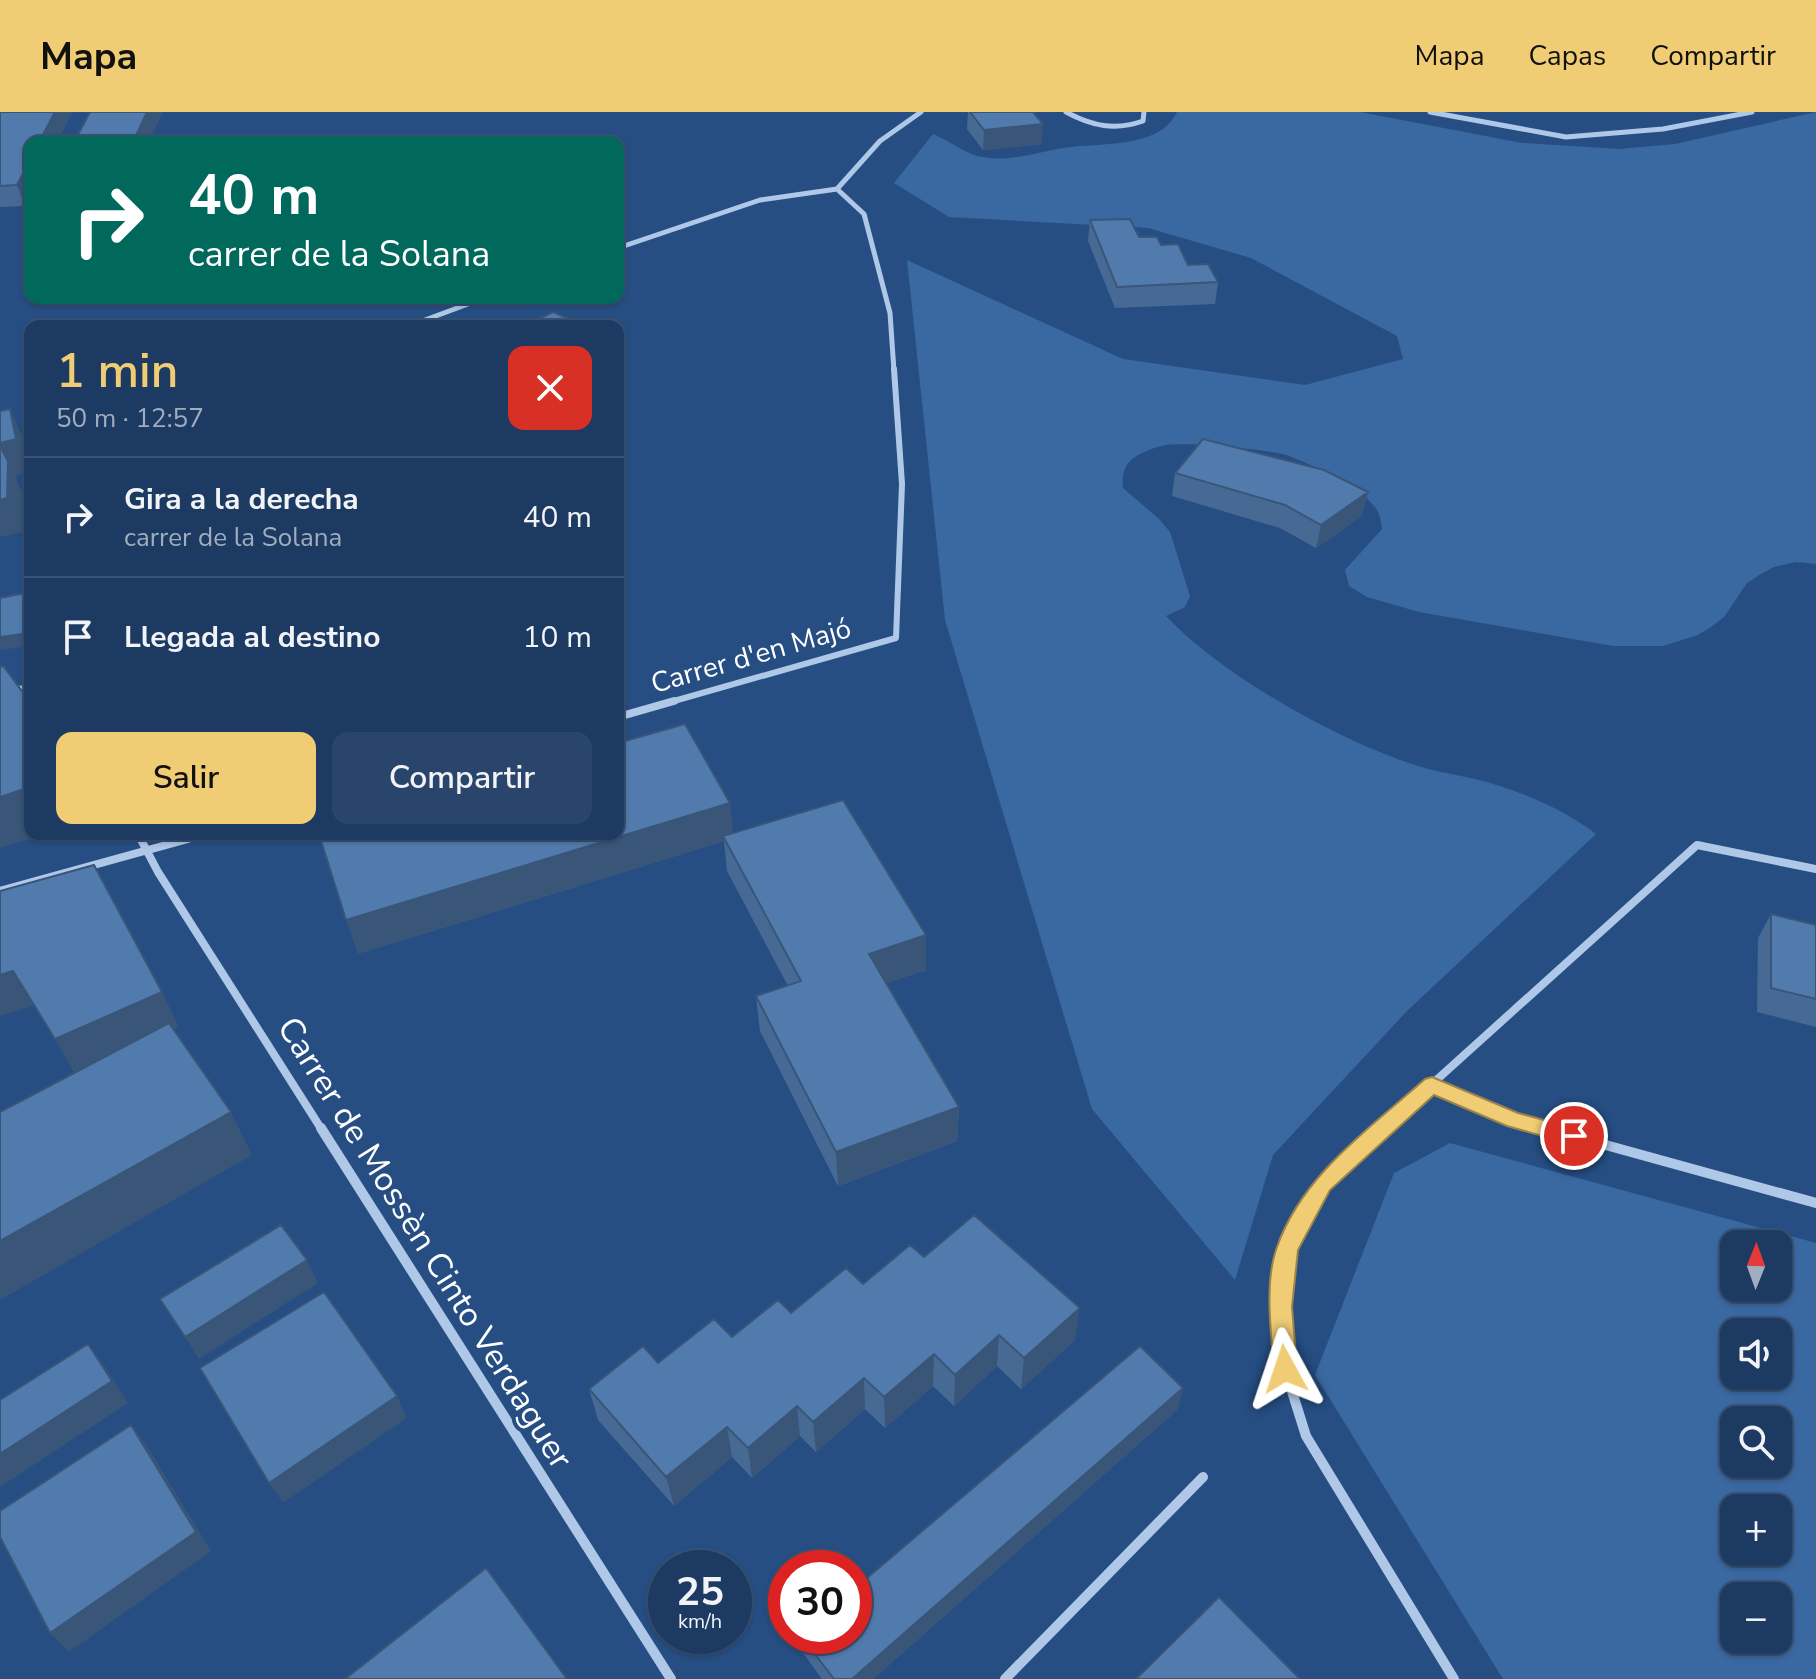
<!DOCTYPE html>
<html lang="es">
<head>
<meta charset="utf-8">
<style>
  body { margin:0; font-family:"Nunito Sans",sans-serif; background:#29456b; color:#f1f3f6; height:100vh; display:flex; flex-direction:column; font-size:30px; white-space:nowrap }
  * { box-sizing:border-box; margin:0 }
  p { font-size:26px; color:#a0adbe }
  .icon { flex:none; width:44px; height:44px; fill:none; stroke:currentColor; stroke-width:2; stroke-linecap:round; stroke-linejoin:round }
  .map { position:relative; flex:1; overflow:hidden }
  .sheet { position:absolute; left:24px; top:208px; width:600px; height:520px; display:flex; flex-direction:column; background:#1c3a62; border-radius:16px; box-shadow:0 2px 6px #0004,0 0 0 2px #3a5477 }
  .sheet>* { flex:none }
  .top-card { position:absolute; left:24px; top:24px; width:600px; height:168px; border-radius:16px; box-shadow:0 2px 6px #0004,0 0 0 2px #3a5477; background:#00695c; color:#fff; overflow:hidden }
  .needle { width:52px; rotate:1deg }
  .buttons { position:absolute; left:1720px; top:1118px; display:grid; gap:16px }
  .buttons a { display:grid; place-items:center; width:72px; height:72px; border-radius:16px; background:#1c3a62; box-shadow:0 2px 6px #0004,0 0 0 2px #3a5477; font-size:40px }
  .speed { position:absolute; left:648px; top:1438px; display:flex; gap:16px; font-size:40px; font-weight:700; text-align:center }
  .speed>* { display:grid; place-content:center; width:104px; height:104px; border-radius:50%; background:#1c3a62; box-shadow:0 2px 6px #0004,0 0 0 2px #3a5477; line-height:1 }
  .speed small { font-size:20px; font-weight:400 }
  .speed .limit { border:12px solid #d22; background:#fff; color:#111 }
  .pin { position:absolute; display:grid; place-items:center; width:68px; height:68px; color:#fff; margin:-34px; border:4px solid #fff; border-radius:50%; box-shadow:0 2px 8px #0007 }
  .me { position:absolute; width:88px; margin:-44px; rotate:355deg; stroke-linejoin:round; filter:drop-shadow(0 0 6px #0008) }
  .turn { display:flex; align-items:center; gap:28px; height:168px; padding:0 32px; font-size:36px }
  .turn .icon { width:104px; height:104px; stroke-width:2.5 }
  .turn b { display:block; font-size:56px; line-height:68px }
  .round { display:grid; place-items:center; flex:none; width:84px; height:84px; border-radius:16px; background:#29456b }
  .head { display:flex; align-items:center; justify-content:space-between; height:136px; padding:0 32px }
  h1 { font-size:48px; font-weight:600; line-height:60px; color:#f0cd74 }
  .action { display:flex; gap:16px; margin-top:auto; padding:16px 32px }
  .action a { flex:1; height:92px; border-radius:16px; background:#f0cd74; color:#111; font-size:32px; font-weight:600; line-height:92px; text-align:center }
  .action a+a { background:#29456b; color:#f1f3f6 }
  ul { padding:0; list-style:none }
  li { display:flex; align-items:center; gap:24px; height:120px; padding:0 32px; border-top:2px solid #3a5477 }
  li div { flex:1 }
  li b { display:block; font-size:30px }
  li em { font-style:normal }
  header { display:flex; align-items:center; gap:48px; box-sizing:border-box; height:112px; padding:0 40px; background:#f0cd74; color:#111 }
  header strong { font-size:38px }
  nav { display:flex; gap:44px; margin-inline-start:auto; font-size:28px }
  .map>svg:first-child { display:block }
</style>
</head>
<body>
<header>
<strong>Mapa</strong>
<nav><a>Mapa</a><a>Capas</a><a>Compartir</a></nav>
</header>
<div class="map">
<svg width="1816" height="1567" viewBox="0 0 1816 1567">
  <rect width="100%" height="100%" fill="#264e83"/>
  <path fill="#3a68a0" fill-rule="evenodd" d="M1177,0H1360L1522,31L1619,37L1675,32L1816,0V452L1796,450L1774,455L1761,462L1747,471L1724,505L1711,515L1698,523L1663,534H1613L1419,500L1367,485L1349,474L1345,458L1382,417C1381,408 1380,401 1374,394C1358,374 1312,353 1289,344C1268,337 1187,330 1165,333C1156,335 1138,341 1131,348C1123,355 1122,366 1123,376L1159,407L1170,420L1190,484L1185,495L1166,504C1222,563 1332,625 1409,651C1431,659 1453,662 1475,667C1516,677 1562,696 1596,722L1407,899L1273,1043L1235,1168L1092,997L945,508L907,148L1123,247L1305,273L1403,247L1397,224L1251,146L1148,116L949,105L894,71L933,22C948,28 963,40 977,44C1007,51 1035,41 1063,36C1098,30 1159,38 1177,0Z
    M1450,1031L1816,1131V1567H1503L1315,1263L1394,1061ZM1734,1132H1778V1176H1734ZM1734,1220H1778V1264H1734ZM1734,1308H1778V1352H1734ZM1734,1396H1778V1440H1734ZM1734,1484H1778V1528H1734Z"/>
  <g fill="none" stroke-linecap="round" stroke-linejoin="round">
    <path stroke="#afc8e7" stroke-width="5" d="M1066,0C1092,14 1115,19 1143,9L1144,0
      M1430,0L1566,25L1663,17L1752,0
      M837,77L864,102L890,201L894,259
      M618,136L760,88L837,77L880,29L921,0
      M409,214L484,186"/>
    <path stroke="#afc8e7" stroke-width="6" d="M0,332L30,325
      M0,576L30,577
      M667,591L896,526L902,372L894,257"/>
    <path stroke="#afc8e7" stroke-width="8" d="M618,605L674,589
      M138,722L158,760L322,1018
      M0,779L206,722
      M1432,973L1514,1008L1551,1018
      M1381,1018L1697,733L1816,757"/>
    <path stroke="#afc8e7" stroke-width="10" d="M321,1016L671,1567
      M1384,1016L1323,1071L1287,1137L1280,1195L1285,1257L1306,1324L1454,1567
      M1544,1016L1816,1091
      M1005,1567L1203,1365"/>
  </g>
  <path fill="#476a95" d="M0,0H72L57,30H30V83L25,94L0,95Z
    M968,0H1033L1042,32L983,38L967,17Z
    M1090,108L1161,133L1188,153L1218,170L1215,192L1115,196L1088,129Z
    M176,186H267L177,190Z
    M1175,361L1362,404L1316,436L1280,416L1172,384Z
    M733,721L926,823V858L886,871L959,995L957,1029L838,1074L760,919L756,884L788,874L727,759L724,729L358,842Z
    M1771,802L1816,813V915L1757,900L1758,826Z
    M924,1145L1075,1228L1021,1277L997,1254L954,1294L933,1274L885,1316L865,1297L816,1340L800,1324L752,1366L732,1345L674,1394L598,1308L589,1277L658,1251L732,1225L863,1172Z
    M1178,1297L873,1567H822L803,1541L800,1524Z"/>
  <path fill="#395679" d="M55,0H72L57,30H39Z
    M147,0H163L149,30H133Z
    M1043,12L1042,32L983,38L984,18Z
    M30,48V83L25,94L17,73Z
    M619,228L623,260L618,263V229Z
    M10,297L24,329L30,360L15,364L23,383V420L0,425V331Z
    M1368,380L1362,404L1316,436L1321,413Z
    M30,521V534L0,538V525Z
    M30,675V722H47L0,736V685Z
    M730,691L734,726L723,724L724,729L358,842L346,808Z
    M926,823V858L870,877L869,842Z
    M13,859L34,894L0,904V863Z
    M162,880L179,915L75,962L55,927Z
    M959,995L957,1029L838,1074L836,1040Z
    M231,1000L252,1043L0,1188V1129Z
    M307,1148L318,1171L199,1247L185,1225Z
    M1080,1196L1075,1228L1021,1277L1024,1246Z
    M999,1223L997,1254L954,1294L955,1263Z
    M88,1232L104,1253L128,1291L0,1375V1342Z
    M934,1242L933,1274L885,1316L884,1285Z
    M864,1266L865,1297L816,1340L813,1310Z
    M1183,1276L1178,1297L873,1567H852Z
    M397,1284L407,1306L283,1391L269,1371Z
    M797,1294L800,1324L752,1366L748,1336Z
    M131,1313L147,1334L211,1439L69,1540L50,1521Z
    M727,1315L732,1345L674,1394L666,1365Z"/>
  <path fill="#527bad" stroke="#395679" stroke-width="2" d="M0,0H55L39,30H30V48L17,73L0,74Z
    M90,0H147L133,30H74Z
    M970,0H1033L1043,12L984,18Z
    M1130,107L1139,125H1157L1161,133L1178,132L1188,153L1208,152L1218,170L1117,175L1090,108Z
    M553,200L585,214H525Z
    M10,297L16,327L0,331V299Z
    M1203,327L1324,358L1368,380L1321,413L1285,393L1175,361Z
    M0,334L8,349L7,386L0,388Z
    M30,480V521L0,525V486Z
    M0,554L4,555L30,590V675L0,685Z
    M685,612L730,691L346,808L319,722H618V631Z
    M843,688L926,823L869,842L959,995L836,1040L756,884L801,869L723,724Z
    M94,753L162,880L55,927L13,859L0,863V779Z
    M1771,802L1816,813V887L1771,876Z
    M169,911L231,1000L0,1129V1000Z
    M974,1103L1080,1196L1024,1246L999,1223L955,1263L934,1242L884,1285L864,1266L813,1310L797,1294L748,1336L727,1315L666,1365L589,1277L643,1234L658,1251L714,1207L732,1225L778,1188L791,1201L846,1156L863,1172L910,1133L924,1145Z
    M281,1113L307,1148L185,1225L160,1187Z
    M324,1180L397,1284L269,1371L200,1256Z
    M88,1232L112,1269L0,1342V1288Z
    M1140,1234L1183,1276L852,1567H834L801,1524H854V1477Z
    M131,1313L196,1420L50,1521L0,1425V1399Z
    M486,1456L567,1567H345Z
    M1219,1485L1300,1567H1136Z"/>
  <path fill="#f0cd74" stroke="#9c854b" stroke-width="2" d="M1432,965L1518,1001L1582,1018L1585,1024L1582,1030L1574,1033L1507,1014L1434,983L1330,1078L1298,1138L1292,1195L1297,1257L1294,1264L1285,1267L1277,1264L1274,1257C1271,1220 1264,1170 1277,1135C1302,1063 1370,1016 1425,967Z"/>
  <g text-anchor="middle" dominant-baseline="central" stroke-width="8" stroke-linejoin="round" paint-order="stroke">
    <g font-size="28" fill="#fff" stroke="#264e83">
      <text transform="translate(751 544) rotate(-16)">Carrer d'en Majó</text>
    </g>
    <g font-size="34" fill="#fff" stroke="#264e83">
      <text transform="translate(425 1131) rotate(58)">Carrer de Mossèn Cinto Verdaguer</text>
    </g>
  </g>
</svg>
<div class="buttons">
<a><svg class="needle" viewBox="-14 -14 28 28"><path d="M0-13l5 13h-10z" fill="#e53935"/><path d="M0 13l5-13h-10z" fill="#a0adbe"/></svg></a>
<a><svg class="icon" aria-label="sound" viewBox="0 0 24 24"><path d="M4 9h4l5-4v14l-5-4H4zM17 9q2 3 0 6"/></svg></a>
<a><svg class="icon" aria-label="search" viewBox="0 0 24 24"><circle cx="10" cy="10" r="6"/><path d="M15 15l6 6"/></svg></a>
<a>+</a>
<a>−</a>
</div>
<div class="speed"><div>25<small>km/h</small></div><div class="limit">30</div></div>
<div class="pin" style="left:1574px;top:1024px;background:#d93025"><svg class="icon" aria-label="arrive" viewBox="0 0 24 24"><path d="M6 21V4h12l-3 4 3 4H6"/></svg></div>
<svg class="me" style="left:1285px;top:1257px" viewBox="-20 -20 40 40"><path d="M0-17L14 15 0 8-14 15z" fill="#f0cd74" stroke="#fff" stroke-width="4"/></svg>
<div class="top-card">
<div class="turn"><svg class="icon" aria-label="right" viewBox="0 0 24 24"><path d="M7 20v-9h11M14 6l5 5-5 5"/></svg><div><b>40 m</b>carrer de la Solana</div></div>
</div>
<section class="sheet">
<div class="head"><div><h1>1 min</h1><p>50 m · 12:57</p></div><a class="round" style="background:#d93025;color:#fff"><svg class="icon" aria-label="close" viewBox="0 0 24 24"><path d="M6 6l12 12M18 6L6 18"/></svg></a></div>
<ul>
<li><svg class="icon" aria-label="right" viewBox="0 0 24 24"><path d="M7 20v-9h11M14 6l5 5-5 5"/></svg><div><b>Gira a la derecha</b><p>carrer de la Solana</p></div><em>40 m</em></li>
<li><svg class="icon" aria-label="arrive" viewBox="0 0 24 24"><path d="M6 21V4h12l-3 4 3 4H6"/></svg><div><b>Llegada al destino</b></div><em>10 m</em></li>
</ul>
<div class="action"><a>Salir</a><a>Compartir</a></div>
</section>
</div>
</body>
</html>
